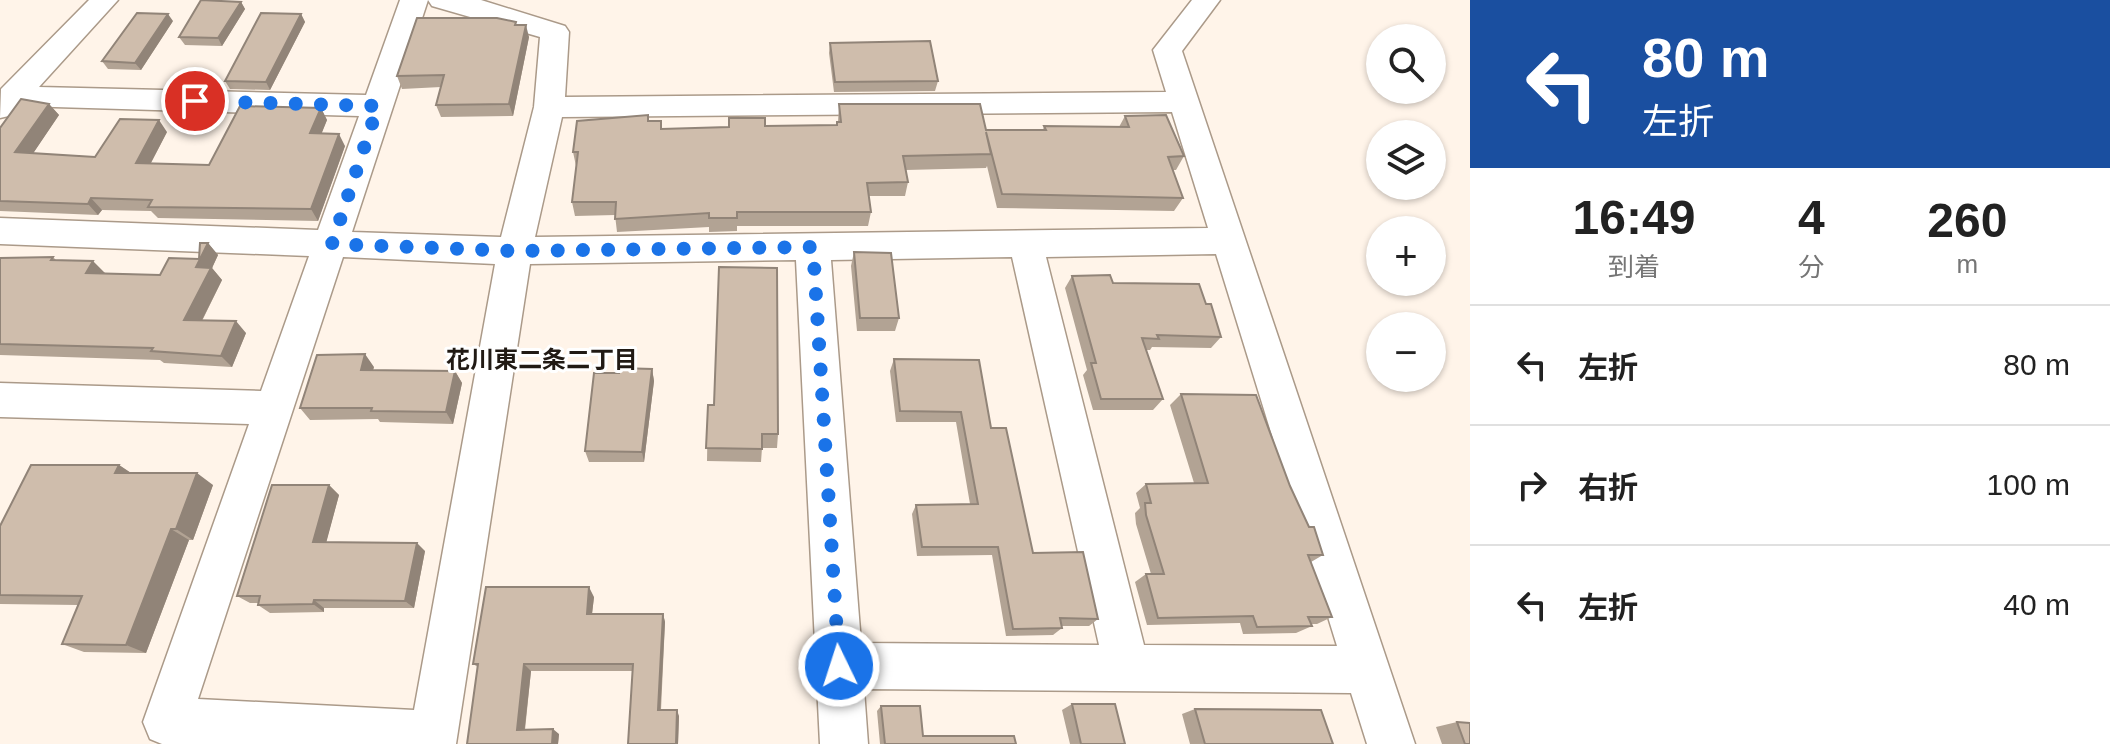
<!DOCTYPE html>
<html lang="ja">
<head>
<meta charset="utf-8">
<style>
  body { margin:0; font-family:Helvetica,"Noto Sans JP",sans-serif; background:#f6f6f6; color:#222; height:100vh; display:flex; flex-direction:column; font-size:30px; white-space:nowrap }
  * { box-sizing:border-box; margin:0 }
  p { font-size:26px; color:#767676 }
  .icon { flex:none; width:44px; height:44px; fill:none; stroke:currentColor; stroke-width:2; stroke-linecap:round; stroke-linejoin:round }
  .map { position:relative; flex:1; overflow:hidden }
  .sheet { display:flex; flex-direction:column; background:#fff; width:640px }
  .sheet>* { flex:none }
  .top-card { background:#1a4fa0; color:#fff; overflow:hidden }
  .tools { position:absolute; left:1366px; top:24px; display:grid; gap:16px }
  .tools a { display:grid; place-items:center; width:80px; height:80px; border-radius:50%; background:#fff; box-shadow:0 2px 6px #0004; font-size:40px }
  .pin { position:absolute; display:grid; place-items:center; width:68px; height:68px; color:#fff; margin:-34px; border:4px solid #fff; border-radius:50%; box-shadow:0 2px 8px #0007 }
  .me { position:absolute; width:88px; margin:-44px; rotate:356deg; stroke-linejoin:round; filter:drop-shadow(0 0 6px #0008) }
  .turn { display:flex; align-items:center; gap:28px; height:168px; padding:0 40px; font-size:36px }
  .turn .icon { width:104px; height:104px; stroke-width:2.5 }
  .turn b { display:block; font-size:56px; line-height:68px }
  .eta { display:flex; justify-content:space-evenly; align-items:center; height:136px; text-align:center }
  .eta b { font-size:48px; font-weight:700; line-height:56px }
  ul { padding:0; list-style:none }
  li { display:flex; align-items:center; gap:24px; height:120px; padding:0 40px; border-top:2px solid #e0e0e0 }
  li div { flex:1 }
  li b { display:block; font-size:30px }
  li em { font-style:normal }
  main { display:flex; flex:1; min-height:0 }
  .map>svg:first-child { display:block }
</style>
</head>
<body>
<main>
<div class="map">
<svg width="1470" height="744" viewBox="0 0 1470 744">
  <rect width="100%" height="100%" fill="#fff4e9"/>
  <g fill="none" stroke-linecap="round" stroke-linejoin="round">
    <g stroke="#ab9a89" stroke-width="3">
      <path id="minor" d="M89,0H118L39,87L366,95L400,0H428L352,232L501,237L534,107L540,37L432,6L428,0H481L565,26L569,32L565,97L1166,92L1153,50L1192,0H1220L1182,51L1415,744H1367L1351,693L864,689L868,744H820L796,260L530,264L456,744H162L150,739L143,722L249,424L0,417V383L261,391L309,256L0,244V218L318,230L359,116L21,106L13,115L0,118L1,89ZM1172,112L1208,228L535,237L562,117ZM1216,254L1337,646L1144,645L1046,257ZM343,257L495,264L414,710L198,699ZM1012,257L1099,645L861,643L831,260Z"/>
    </g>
    <use href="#minor" fill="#fff" fill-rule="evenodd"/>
  </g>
  <path fill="#b2a394" d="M241,2L245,9L222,46L185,45L179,37Z
    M301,14L305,22L270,90L230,89L225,81Z
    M173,21L141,70L108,69L102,61Z
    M516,22V25L529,37L513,116L441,117L436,105L441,87L402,89L397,76Z
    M830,43L938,81L935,91L834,92L829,53Z
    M49,104L59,115L33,153L95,157L167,132L151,163L209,165L321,108L327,120L321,134L345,146L318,221L158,218L151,211L102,210L98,215L0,211V128Z
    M839,104L986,130H1043L1044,126L1119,127L1125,116L1184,156L1176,170H1173L1183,198L1174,211L997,208L987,166L986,168L906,170L908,182L905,196H868L871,212L868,226H737V231L709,232V227L617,232L615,215L575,216L572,202L576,166L573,152L649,121H661L662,129L836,125L838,122Z
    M208,243L218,255L212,268L222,280L202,321L246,333L232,367L164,363L160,360L0,355V258L53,257L56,260L105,273L160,275L199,259Z
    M854,252L899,318L895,331H857L851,266Z
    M1072,276L1206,304L1221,337L1211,348L1152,347L1150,350H1146L1163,399L1153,410H1093L1083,375L1087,370L1065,288Z
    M894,359L991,428L1033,553L1098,619L1089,626H1061L1062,628L1053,635L1006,636L992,555L917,556L912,514L916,505L970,504L956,422H896L890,371Z
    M374,367L373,370L455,371L462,383L453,424L380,422L378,419L310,420L300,408Z
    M652,369L654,381L644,462H589L585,451L619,373Z
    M1181,394L1290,486L1323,555L1311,562L1332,617L1317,624H1311L1312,626L1296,633L1243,634L1240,623L1147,625L1135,582L1146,574H1151L1136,524L1135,513L1140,508L1136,493L1146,484L1194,483L1170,405Z
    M708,405L778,434L777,448H762L761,462L707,461Z
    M119,465L131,473L213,485L193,540H189L146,653L84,652L62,644L78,605L0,604V526Z
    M329,485L339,495L326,542L425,551L414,608H324V612L270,613L258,605V603H250L237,596Z
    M594,597L592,614H663L665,622L661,710L679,716L678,744L632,671H531L525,730L559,734L558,744H467L478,667L473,664Z
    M1072,704L1125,744H1070L1062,710Z
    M881,706L923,736L1016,744H880L877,711Z
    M1195,709L1333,744H1190L1182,714Z
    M1457,722L1470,744H1442L1436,727Z"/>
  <path fill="#918478" d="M241,2L245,9L222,46L218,38Z
    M168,14L173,21L141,70L135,63Z
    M301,14L305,22L270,90L266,82Z
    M526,25L529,37L513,116L509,104Z
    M49,104L59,115L26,164L15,152Z
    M321,108L327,120L317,145L310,133Z
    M159,120L167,132L145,174L136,163Z
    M339,134L345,146L318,221L311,209Z
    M91,198L102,210L98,215L88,204Z
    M208,243L218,255L212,268L222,280L196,332L184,320L196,267Z
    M93,261L106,274L86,273Z
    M236,321L246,333L232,367L221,356Z
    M365,354L374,367L369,382L361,370Z
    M652,369L654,381L644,462L642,452Z
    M455,371L462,383L453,424L446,412Z
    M119,465L137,477L115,473Z
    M197,473L213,485L193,540L176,529Z
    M329,485L339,495L324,551L313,542Z
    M171,529L189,540L146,653L126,645Z
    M417,543L425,551L414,608L405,601Z
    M589,587L594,597L591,622L587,614Z
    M314,600L324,608V612L313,604Z
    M663,614L665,622L660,716L658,710Z
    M524,664L531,671L524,735L517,730Z
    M677,710L679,716L678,744H676Z
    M553,729L559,734L558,744H552Z"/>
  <path fill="#cfbdac" stroke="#918478" stroke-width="2" d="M201,0L241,2L218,38L179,37Z
    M137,13L168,14L135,63L102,61Z
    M261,13L301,14L266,82L225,81Z
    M417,18H497L516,22L515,25H526L509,104L436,105L444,75L397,76Z
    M930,41L938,81L835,82L830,43Z
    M21,99L49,104L15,152L95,157L120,119L159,120L136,163L209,165L240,106L321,108L310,133L339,134L311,209L148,207L152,200L91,198L88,204L0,201V128Z
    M839,104H980L986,130H1046L1044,126L1129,127L1125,116L1166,115L1184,156L1168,157L1183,198L1002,194L986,132L991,154L903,156L908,182L867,183L871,212H737V218H709V213L615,219L616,202H572L578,152H573L577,121L648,115V121H661V129L729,127V118H765V126L837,125V122H841Z
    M200,243H208L196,267L211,268L184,320L236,321L221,356L151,351L153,348L0,344V258L53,257L51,260L93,261L86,273L160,275L169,258L199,259Z
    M854,252L891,253L899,318H860Z
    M719,267L777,268L778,434H762V449L706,448L708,405H714Z
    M1110,275L1113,283L1199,284L1206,304H1211L1221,337L1157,335L1159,339L1142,338L1163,399H1101L1091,363H1096L1072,276Z
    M365,354L361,370L455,371L446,412L371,411L372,408H300L317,355Z
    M894,359L979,360L991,428H1006L1033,553L1083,552L1098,619L1060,618L1062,628L1013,629L998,547H922L916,505L978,504L961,412L900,411Z
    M619,368L652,369L642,452L585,451L594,373H619Z
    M1181,394L1256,395L1290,486L1309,527H1314L1323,555H1308L1332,617H1308L1312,626L1257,627L1253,616L1158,618L1146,574H1164L1146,515L1145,503H1151L1146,484L1208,483Z
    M31,465H119L115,473H197L176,529H171L126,645L62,644L82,596L0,595V526Z
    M272,485H329L313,542L417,543L405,601L314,600L313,604L258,605L260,596H237Z
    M486,587H589L587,614H663L658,710H677L676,744H628L633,664H524L517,730L553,729L552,744H467L478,664H473Z
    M1072,704H1115L1125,744H1081Z
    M881,706H920L923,736H1014L1016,744H885Z
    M1195,709L1321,710L1333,744H1205Z
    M1457,722L1470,723V744H1465Z"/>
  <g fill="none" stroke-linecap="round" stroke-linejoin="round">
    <path stroke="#1a73e8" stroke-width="14" stroke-dasharray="0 25.2" d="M195,101L378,106L332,244L515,251L813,247L839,666"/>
  </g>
  <g text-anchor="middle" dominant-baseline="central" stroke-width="6" stroke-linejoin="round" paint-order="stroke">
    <g font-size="24" font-weight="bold" fill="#211a14" stroke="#fff">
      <text x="542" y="359">花川東二条二丁目</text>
    </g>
  </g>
</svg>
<div class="tools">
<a><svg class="icon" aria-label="search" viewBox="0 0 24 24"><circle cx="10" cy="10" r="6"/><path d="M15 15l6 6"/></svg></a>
<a><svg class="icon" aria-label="layers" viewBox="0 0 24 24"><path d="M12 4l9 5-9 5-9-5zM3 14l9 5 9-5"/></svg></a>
<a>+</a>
<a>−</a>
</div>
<div class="pin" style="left:195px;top:101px;background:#d93025"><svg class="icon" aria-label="arrive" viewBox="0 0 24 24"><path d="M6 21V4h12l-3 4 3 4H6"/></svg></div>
<svg class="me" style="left:839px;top:666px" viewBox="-20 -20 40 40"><circle r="17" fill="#1a73e8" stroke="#fff" stroke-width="3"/><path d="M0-11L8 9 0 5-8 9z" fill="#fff"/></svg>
</div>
<section class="sheet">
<div class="top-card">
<div class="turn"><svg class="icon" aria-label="left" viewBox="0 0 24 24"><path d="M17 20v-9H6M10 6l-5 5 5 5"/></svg><div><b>80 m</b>左折</div></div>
</div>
<div class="eta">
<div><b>16:49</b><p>到着</p></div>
<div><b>4</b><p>分</p></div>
<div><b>260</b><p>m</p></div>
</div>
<ul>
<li><svg class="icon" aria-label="left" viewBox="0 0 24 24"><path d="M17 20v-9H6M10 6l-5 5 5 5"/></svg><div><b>左折</b></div><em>80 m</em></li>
<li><svg class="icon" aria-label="right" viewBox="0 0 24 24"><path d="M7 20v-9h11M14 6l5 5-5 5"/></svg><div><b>右折</b></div><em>100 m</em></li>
<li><svg class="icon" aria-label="left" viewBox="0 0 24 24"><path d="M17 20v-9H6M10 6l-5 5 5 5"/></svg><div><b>左折</b></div><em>40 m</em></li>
</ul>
</section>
</main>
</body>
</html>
